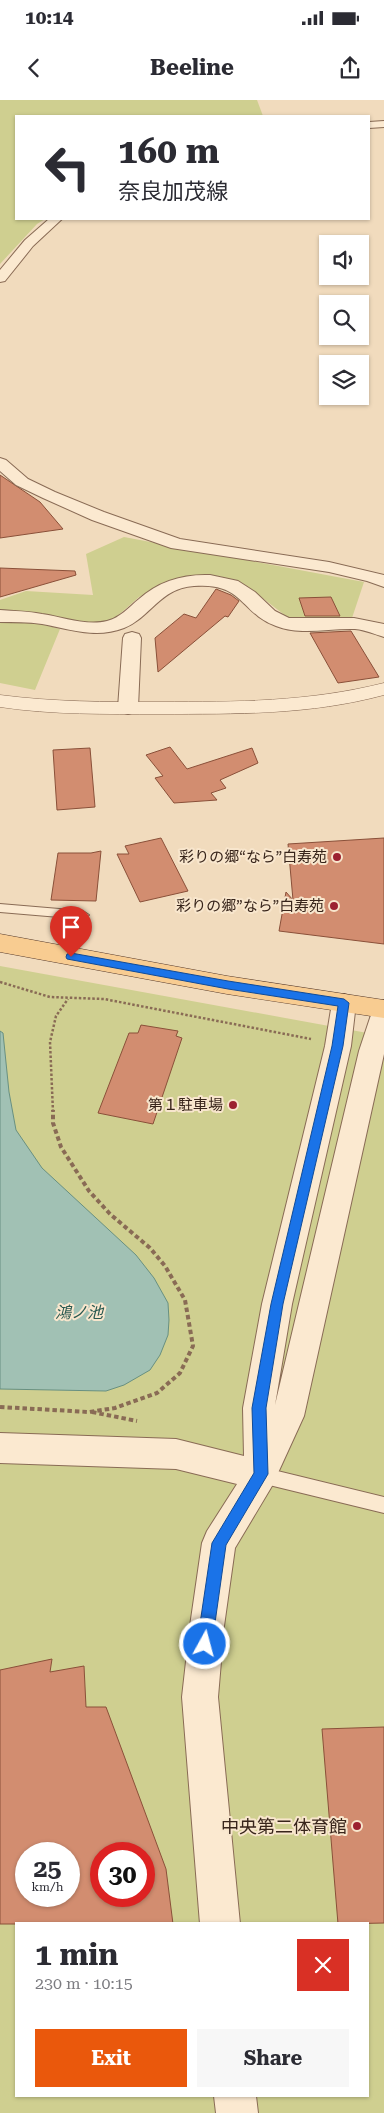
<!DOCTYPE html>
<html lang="en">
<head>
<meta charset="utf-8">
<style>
  body { margin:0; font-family:"Roboto Serif","Noto Sans JP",serif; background:#f7f7f7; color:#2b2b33; height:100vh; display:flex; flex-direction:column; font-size:19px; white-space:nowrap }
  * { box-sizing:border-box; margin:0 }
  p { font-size:16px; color:#7c7c81 }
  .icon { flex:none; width:28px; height:28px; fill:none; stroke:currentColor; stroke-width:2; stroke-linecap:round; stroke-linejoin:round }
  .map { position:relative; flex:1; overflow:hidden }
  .details { position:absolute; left:15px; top:1822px; width:354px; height:175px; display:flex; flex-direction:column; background:#fff; border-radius:0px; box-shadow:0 1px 4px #0004 }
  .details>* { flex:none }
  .guide { position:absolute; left:15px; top:15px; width:355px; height:105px; border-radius:0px; box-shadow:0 1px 4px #0004; background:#fff; color:#2b2b33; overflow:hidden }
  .tools { position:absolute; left:319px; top:135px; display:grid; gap:10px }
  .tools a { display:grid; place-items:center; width:50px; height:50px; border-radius:0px; background:#fff; box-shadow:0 1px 4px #0004; font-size:25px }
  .speed { position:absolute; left:15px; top:1742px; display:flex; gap:10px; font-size:25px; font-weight:700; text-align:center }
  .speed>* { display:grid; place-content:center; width:65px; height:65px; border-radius:50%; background:#fff; box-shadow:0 1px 4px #0004; line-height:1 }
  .speed small { font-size:12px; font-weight:400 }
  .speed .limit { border:8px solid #d22; background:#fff; color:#111 }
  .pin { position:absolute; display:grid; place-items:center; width:42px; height:42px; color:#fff; margin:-51px -21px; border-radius:50% 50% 50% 0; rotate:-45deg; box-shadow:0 0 5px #0007 }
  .pin .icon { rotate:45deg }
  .me { position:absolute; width:55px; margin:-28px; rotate:7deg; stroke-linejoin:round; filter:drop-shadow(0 0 4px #0008) }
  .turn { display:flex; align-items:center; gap:18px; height:105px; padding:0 20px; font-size:22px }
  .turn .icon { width:65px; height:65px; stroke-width:2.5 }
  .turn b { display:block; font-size:35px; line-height:42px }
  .round { display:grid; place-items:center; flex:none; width:52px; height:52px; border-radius:0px; background:#f7f7f7 }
  .summary { display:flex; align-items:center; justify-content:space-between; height:85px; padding:0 20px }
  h1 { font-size:30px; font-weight:700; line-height:38px }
  .primary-button { display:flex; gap:10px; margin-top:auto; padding:10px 20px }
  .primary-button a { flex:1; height:58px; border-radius:0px; background:#ea580c; color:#fff; font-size:20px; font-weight:700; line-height:58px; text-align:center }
  .primary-button a+a { background:#f7f7f7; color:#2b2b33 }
  .status { display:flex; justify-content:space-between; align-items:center; height:35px; padding:0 25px; background:#fff; direction:ltr }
  .status svg { height:14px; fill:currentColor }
  header { display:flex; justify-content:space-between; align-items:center; height:65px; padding:0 20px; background:#fff; font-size:22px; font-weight:700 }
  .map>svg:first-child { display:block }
</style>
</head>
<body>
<div class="status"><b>10:14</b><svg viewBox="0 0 49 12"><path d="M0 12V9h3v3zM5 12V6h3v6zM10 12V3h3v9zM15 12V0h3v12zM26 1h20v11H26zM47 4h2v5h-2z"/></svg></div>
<header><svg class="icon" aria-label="back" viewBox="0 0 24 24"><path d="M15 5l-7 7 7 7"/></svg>Beeline<svg class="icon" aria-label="share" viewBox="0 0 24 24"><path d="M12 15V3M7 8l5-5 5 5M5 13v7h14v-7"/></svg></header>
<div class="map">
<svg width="384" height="2013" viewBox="0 0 384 2013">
  <rect width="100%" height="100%" fill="#f1dbbd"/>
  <path fill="#cfcf90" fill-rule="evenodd" d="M0,0H257L263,16H16V119H45L37,124L0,164Z
    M124,437L364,482L351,521L291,520L248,487L219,476H189L139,497L114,519L103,523H86L0,512V500L26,491L93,495L86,454Z
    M0,520L34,522L60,529L35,590L0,583Z
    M0,866L384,936V2013H0ZM26,1754H69V1796H26ZM101,1754H144V1796H101ZM16,1824H368V1996H16Z"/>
  <path fill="#a1c1b4" stroke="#689081" d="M0,931L3,933L9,992L16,1030L42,1068L136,1155L154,1178L168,1203L169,1220L168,1235L160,1255L150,1270L124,1285L106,1291L0,1289Z"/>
  <path fill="#d28d70" stroke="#8a5039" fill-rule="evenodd" d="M0,375L40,402L63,429L0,438Z
    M0,468L75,471L76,475L0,497Z
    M216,489L231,495L239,501L228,517L225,516L158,572L155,538L184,514L196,518Z
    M331,497L340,516H305L299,498Z
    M351,531L379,577L338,583L310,533Z
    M170,647L187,669L252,648L258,663L220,680L226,688L211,693L217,700L174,703L155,678L163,676L146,655Z
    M90,648L95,707L57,710L53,650Z
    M161,738L188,791L140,802L117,754H129L125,746Z
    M384,738V844L279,831L286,792L293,800L288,744Z
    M101,751L96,801L51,800L58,753H91Z
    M141,925L178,931L176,936L182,938L153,1024L98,1013L129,933H138Z
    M52,1559L50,1572L84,1566L86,1607H106L166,1769L173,1824H0V1570ZM26,1754H69V1796H26ZM101,1754H144V1796H101Z
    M384,1627V1823L338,1824L322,1629Z"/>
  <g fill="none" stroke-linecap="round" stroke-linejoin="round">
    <g stroke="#896b55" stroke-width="2">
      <path id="service" d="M0,804L83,811L89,815L83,819L0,812Z
        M261,1367L384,1397V1413L261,1383L255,1381L253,1375L255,1369Z"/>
    </g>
    <g stroke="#896b55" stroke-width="2">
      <path id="minor" d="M384,21V27L369,28V22Z
        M49,119H62L33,146L5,181L0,182V170L25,140Z
        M0,358L6,360L28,379L55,392L104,412L180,439L329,462L384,475V487L367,481L329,472L171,448L92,420L43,398L16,385L0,371Z
        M210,475L238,481L255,492L275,511L289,518H354L384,524V537C374,534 366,530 355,529C329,528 301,536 276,526C240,513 244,482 194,486C160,488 150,518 124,528C96,539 69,529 42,524C28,522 14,522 0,522V510C14,511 28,511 42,514C63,517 86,526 107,521C120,518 129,507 139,499C159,481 183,474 210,475Z
        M132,532L139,534L141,538L138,608L135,612L128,614L121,612L118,608L123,538L125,534Z
        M344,894L353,897L356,903L351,946L292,1204L275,1305L359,951L375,903L384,900V954L304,1316L272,1386L235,1448L224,1526L218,1597L240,1824H200L182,1597L190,1526L202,1443L207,1431L237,1384L176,1369L0,1363V1333L176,1339L244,1356L243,1308L262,1204L325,946L332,903L335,897Z
        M214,1996H256L258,2013H216Z"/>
    </g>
    <g stroke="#896b55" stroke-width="1">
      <path id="tertiary" d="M384,583V595C310,615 236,614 160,614C106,614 53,615 0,607V595C53,602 106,602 160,602C237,602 308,602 384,583Z"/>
    </g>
    <g stroke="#56392a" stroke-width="1">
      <path id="primary" d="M0,834L227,876L384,900V918L227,894L0,852Z"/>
    </g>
    <path stroke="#896b55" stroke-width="2.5" stroke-dasharray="2.5 2" stroke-linecap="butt" d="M0,882L50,897L104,899L311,939
      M53,1012L50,942L56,916L68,899"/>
    <path stroke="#896b55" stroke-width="4" stroke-dasharray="4.5 3" stroke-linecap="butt" d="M0,1307L89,1312L115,1308L157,1293L180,1273L193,1246L185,1200L165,1166L150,1148L110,1114L89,1091L61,1047L53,1023V1010
      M92,1312L137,1321"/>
    <use href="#service" fill="#fbe9d0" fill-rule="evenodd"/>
    <use href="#minor" fill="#fbe9d0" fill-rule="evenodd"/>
    <use href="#tertiary" fill="#fbe9d0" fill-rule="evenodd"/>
    <use href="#primary" fill="#f8cc91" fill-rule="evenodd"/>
  </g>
  <path fill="#1a73e8" stroke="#114b97" d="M71,853L228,881L344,899L349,903L343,946L283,1204L266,1308L268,1374L226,1445L212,1544L210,1549L205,1551L200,1549L197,1544L212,1443L254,1373L252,1308L271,1204L332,946L338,906L228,889L67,859L66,857L67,854Z"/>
  <g fill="#9c2130" stroke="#f8e6cd" stroke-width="2">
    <circle cx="337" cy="757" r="5"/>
    <circle cx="334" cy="806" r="5"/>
    <circle cx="233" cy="1005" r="5"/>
    <circle cx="357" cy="1726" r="5"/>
  </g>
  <g text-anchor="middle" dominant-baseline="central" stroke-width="4" stroke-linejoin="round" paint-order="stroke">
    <g font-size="15" fill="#38251b" stroke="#f8e6cd" text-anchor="end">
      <text x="327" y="757">彩りの郷“なら”白寿苑</text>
      <text x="324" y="806">彩りの郷”なら”白寿苑</text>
      <text x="223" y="1005">第１駐車場</text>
    </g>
    <g font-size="16" font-style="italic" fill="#295950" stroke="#f8e6cd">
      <text x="79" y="1212">鴻ノ池</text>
    </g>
    <g font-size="18" fill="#38251b" stroke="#f8e6cd" text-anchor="end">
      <text x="347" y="1726">中央第二体育館</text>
    </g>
  </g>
</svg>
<div class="tools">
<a><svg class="icon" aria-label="sound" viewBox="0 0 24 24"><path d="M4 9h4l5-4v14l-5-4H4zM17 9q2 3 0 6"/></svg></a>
<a><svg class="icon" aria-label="search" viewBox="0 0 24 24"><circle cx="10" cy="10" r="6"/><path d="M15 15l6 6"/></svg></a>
<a><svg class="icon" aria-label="layers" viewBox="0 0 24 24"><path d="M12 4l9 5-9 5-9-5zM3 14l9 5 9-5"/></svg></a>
</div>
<div class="speed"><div>25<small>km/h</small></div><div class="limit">30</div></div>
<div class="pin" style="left:71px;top:857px;background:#d93025"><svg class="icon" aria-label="arrive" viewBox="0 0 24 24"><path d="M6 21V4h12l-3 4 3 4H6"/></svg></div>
<svg class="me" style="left:205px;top:1544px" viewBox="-20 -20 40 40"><circle r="17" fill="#1a73e8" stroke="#fff" stroke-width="3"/><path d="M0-11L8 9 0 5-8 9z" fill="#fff"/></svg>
<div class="guide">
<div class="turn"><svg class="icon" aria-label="left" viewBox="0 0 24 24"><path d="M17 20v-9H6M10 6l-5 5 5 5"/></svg><div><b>160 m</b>奈良加茂線</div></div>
</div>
<section class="details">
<div class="summary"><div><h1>1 min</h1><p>230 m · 10:15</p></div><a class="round" style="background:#d93025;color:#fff"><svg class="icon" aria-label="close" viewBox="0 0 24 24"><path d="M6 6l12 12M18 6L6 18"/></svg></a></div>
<div class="primary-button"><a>Exit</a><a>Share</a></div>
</section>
</div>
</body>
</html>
